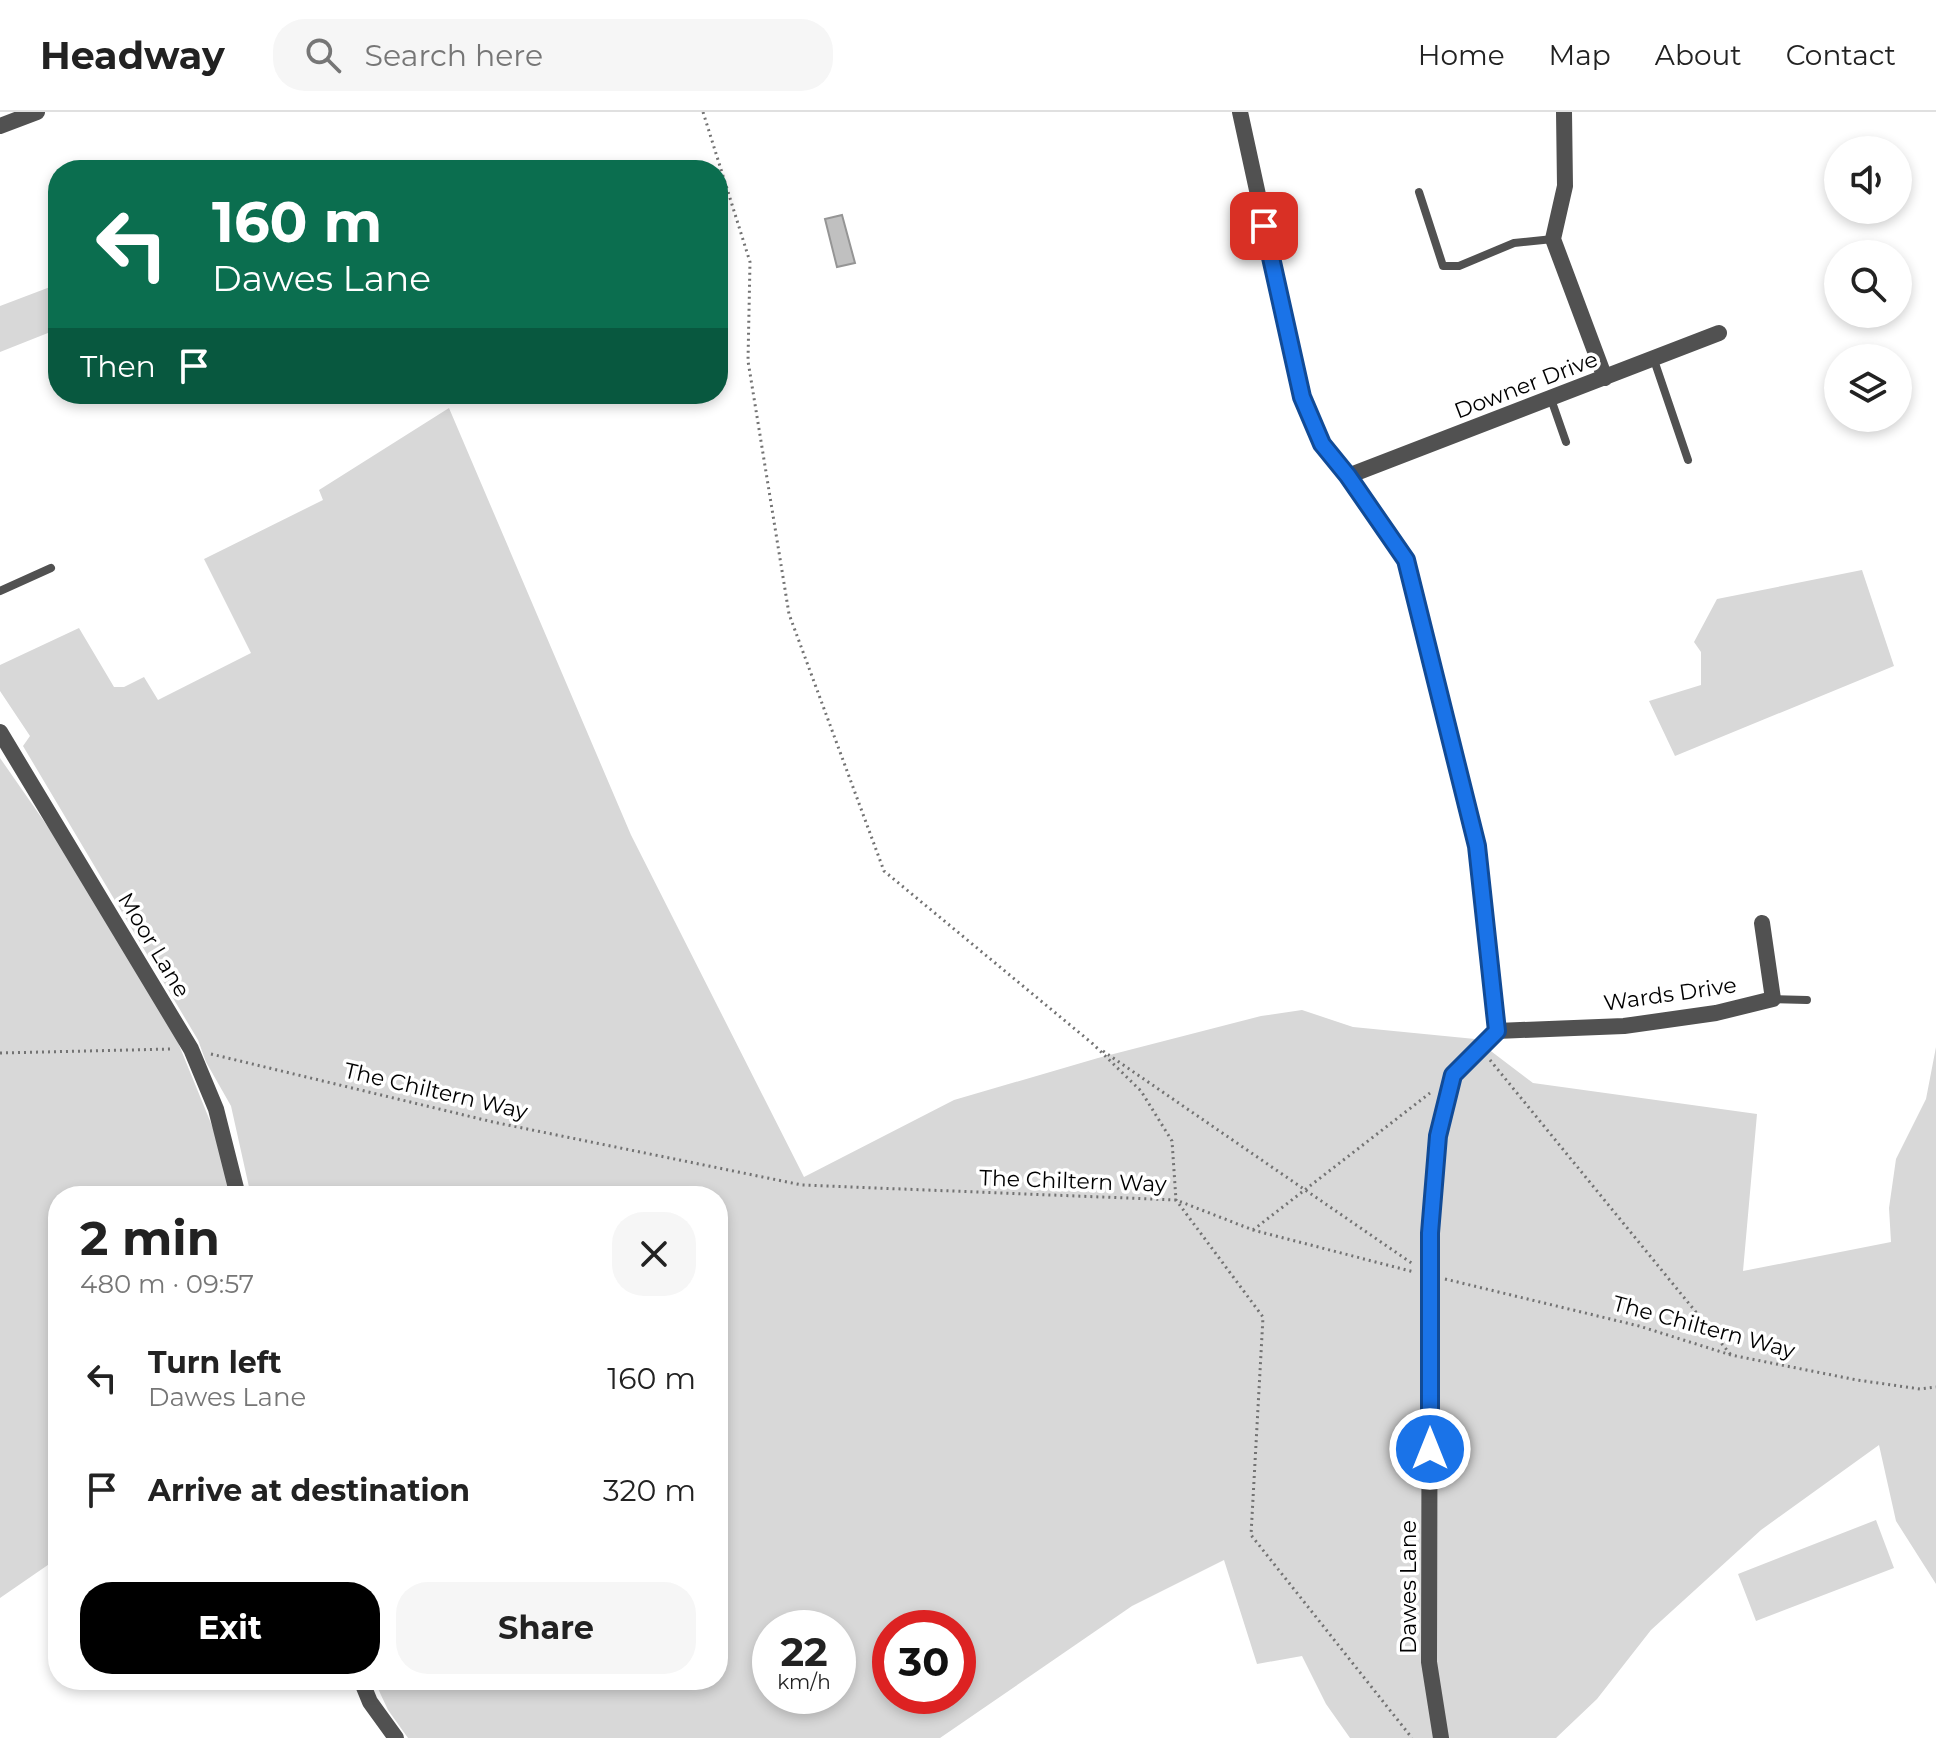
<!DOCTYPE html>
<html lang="en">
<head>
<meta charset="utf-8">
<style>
  body { margin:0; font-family:Montserrat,sans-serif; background:#f6f6f6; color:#222; height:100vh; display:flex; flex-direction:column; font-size:30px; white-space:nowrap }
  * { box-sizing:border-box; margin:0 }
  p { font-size:26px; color:#767676 }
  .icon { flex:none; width:44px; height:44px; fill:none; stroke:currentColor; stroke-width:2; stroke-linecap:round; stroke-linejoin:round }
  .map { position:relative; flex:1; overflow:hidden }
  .side { position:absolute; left:48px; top:1074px; width:680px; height:504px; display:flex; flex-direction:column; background:#fff; border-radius:32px; box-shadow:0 4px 12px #0003 }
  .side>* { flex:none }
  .guide { position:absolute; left:48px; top:48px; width:680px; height:244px; border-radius:32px; box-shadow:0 4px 12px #0003; background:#0b6e4f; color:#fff; overflow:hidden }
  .controls { position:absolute; left:1824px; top:24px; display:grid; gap:16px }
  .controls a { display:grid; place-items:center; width:88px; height:88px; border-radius:50%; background:#fff; box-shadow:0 4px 12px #0003; font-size:40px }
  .speed { position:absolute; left:752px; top:1498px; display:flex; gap:16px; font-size:40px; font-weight:700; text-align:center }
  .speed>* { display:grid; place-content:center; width:104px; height:104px; border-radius:50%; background:#fff; box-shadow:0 4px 12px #0003; line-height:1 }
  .speed small { font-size:20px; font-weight:400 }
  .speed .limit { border:12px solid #d22; background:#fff; color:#111 }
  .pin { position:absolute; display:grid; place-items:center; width:68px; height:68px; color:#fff; margin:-34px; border-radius:16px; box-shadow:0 4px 12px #0006 }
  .me { position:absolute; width:88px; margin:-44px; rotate:0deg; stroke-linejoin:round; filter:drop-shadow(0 0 6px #0008) }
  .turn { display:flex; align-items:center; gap:28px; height:168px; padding:0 32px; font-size:36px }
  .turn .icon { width:104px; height:104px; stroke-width:2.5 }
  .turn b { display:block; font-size:56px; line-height:68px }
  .then { display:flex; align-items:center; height:76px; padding:0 32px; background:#0003; gap:16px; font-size:30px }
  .round { display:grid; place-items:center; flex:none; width:84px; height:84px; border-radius:32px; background:#f6f6f6 }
  .summary { display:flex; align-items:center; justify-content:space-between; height:136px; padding:0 32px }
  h1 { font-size:48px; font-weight:700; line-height:60px }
  .action { display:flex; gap:16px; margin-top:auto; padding:16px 32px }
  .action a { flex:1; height:92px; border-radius:32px; background:#000; color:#fff; font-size:32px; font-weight:700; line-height:92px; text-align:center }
  .action a+a { background:#f6f6f6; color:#222 }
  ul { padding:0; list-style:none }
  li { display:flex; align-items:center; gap:24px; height:112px; padding:0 32px }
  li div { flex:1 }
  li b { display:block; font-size:30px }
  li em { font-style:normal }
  header { display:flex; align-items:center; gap:48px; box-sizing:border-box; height:112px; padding:0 40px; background:#fff; border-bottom:2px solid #e0e0e0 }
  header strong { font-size:38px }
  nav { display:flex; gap:44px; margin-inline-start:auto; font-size:28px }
  .search { width:560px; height:72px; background:#f6f6f6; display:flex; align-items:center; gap:20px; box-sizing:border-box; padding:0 28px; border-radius:32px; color:#767676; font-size:30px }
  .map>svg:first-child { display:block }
</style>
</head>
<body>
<header>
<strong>Headway</strong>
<div class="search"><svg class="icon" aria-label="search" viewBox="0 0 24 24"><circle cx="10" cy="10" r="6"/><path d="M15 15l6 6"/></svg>Search here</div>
<nav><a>Home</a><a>Map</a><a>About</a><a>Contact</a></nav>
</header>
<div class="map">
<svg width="1936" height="1626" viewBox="0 0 1936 1626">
  <rect width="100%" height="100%" fill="#fff"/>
  <path fill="#d8d8d8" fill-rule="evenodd" d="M58,172V217L0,240V194Z
    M449,296L631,723L804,1065L954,988L1098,946L1261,904L1302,898L1353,915L1475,927L1533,971L1757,1002L1743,1159L1891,1130L1889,1096L1896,1047L1926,987L1936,935V1472L1896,1409L1879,1333L1761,1418L1651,1518L1597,1587L1556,1626H1350L1326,1592L1302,1544L1257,1552L1224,1448L1132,1494L940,1626H408L388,1598L374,1568H718V1084H251L231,994L206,950L198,928L23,634L30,624L0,579V553L79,516L114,575H124L144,565L158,588L251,541L204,447L323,388L319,378ZM770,1516H838V1584H770ZM890,1516H958V1584H890Z
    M1862,458L1894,554L1675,644L1649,589L1701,573V540L1694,530L1717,487Z
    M0,646L71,748L177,928L219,1031L231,1084H58V1446L0,1486Z
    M1876,1408L1894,1456L1756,1509L1738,1462Z"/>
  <path fill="#c0c0c0" stroke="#959595" stroke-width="2" d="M842,103L855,151L837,155L825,107Z"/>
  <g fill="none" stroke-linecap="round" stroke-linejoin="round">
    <path stroke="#737373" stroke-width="3" stroke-dasharray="2 4" stroke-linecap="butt" d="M703,0L750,150L748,249L789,502L884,759L1093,932L1141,979L1172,1029L1176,1088L1263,1205L1251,1423L1412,1626
      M1103,939L1413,1152
      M0,941L172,937
      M211,942L493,1010L802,1073L1176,1088L1253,1118L1414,1160
      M1490,948L1731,1243
      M1253,1118L1430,981
      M1445,1167L1639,1214L1731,1243L1857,1268L1920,1277L1936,1275"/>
    <path stroke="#515151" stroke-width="8" d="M1419,80L1443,154H1459L1514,131L1553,127
      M1654,248L1688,348
      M1551,287L1566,330
      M0,479L51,456
      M1773,887L1807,888"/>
    <path stroke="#515151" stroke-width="16" d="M1240,0L1302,285L1322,332L1348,364L1406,448L1477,734L1497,919L1453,963L1438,1024L1430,1121L1429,1550L1441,1626
      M1564,0L1565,74L1553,127L1605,266
      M0,14L37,0
      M1348,364L1719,221
      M0,620L191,937L216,997L238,1084
      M1497,919L1624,914L1716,901L1773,887L1762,811
      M361,1568L370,1590L396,1626"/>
  </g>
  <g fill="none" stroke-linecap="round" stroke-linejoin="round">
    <g stroke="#114b97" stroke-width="20">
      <path id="route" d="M1264,114L1302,285L1322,332L1348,364L1406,448L1477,734L1497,919L1453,963L1438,1024L1430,1121V1337"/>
    </g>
    <use href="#route" stroke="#1a73e8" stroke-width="14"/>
  </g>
  <g text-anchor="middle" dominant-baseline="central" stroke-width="7" stroke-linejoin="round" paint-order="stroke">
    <g font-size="22" fill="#000" stroke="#fff">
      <text transform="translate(1526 273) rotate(-21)">Downer Drive</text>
      <text transform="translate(154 833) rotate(59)">Moor Lane</text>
      <text transform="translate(1670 882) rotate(-8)">Wards Drive</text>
      <text transform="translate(436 979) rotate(13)">The Chiltern Way</text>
      <text transform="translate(1073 1069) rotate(2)">The Chiltern Way</text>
      <text transform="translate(1704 1215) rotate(15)">The Chiltern Way</text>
      <text transform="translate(1408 1475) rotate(-90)">Dawes Lane</text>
    </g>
  </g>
</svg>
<div class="controls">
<a><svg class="icon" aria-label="sound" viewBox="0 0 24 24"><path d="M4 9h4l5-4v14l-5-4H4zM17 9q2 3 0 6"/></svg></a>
<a><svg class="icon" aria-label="search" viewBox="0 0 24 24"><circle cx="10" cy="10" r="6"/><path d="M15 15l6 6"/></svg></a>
<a><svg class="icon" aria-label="layers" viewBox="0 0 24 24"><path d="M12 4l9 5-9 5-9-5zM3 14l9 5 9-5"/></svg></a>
</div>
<div class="speed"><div>22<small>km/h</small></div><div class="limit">30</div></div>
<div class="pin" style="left:1264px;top:114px;background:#d93025"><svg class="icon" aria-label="arrive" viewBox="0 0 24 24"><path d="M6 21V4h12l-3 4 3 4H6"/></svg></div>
<svg class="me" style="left:1430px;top:1337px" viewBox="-20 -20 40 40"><circle r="17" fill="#1a73e8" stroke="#fff" stroke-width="3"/><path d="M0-11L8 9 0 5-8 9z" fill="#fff"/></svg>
<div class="guide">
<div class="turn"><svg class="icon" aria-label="left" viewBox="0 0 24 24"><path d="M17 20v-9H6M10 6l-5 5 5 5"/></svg><div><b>160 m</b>Dawes Lane</div></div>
<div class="then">Then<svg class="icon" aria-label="arrive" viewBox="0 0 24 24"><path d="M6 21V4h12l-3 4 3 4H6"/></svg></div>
</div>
<section class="side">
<div class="summary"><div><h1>2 min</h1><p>480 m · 09:57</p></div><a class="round"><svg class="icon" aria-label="close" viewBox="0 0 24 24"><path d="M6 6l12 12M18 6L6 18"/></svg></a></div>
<ul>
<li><svg class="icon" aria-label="left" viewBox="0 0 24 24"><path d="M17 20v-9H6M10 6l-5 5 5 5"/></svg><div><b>Turn left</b><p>Dawes Lane</p></div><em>160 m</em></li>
<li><svg class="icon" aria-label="arrive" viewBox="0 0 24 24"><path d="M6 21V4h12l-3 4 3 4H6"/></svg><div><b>Arrive at destination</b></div><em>320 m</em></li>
</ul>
<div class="action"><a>Exit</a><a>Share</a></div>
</section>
</div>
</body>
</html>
